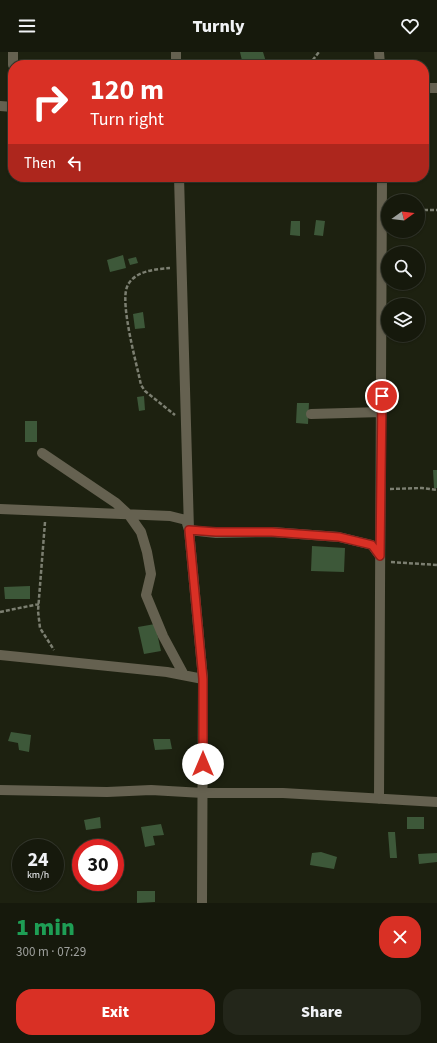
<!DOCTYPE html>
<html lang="en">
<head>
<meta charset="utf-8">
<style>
  body { margin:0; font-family:"Source Sans 3",sans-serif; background:#23261a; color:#f1f3f6; height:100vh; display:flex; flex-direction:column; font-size:15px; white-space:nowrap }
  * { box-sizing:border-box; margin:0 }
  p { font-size:13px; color:#9ea09d }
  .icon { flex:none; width:22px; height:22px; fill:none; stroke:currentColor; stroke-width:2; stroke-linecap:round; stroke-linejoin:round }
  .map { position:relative; height:851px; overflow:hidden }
  .panel { display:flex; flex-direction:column; background:#16190c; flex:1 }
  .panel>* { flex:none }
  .hud { position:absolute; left:8px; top:8px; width:421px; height:122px; border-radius:16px; box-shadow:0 1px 3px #0004,0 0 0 1px #35382d; background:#d93025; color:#fff; overflow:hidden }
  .needle { width:26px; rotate:75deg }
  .tools { position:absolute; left:381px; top:142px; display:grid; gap:8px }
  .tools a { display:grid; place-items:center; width:44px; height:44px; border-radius:50%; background:#16190c; box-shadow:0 1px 3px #0004,0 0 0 1px #35382d; font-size:20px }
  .speed { position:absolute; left:12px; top:787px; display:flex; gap:8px; font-size:20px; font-weight:700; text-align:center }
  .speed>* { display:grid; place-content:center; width:52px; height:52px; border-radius:50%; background:#16190c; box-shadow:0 1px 3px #0004,0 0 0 1px #35382d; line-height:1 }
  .speed small { font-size:10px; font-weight:400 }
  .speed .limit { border:6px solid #d22; background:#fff; color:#111 }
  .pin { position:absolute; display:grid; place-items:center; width:34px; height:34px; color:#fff; margin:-17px; border:2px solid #fff; border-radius:50%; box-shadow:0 1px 4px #0007 }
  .me { position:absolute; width:44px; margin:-22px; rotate:0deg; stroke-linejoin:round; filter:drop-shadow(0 0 3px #0008) }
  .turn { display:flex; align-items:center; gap:14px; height:84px; padding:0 16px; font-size:18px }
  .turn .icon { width:52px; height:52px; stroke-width:2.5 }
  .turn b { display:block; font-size:28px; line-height:34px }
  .then { display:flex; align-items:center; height:38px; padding:0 16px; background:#0003; gap:8px; font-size:15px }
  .round { display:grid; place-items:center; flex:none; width:42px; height:42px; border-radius:16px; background:#23261a }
  .summary { display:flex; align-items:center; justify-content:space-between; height:68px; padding:0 16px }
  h1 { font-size:24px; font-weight:800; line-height:30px; color:#1e9e55 }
  .action { display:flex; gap:8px; margin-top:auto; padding:8px 16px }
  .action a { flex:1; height:46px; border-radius:16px; background:#d93025; color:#fff; font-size:16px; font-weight:800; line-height:46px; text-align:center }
  .action a+a { background:#23261a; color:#f1f3f6 }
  header { display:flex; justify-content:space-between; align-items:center; height:52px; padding:0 16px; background:#16190c; font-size:18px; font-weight:800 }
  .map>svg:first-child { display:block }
</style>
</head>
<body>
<header><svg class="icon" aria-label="menu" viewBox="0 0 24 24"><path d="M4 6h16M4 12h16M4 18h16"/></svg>Turnly<svg class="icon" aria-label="heart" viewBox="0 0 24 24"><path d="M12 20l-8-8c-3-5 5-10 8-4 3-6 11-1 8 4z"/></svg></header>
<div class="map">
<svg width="437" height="851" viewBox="0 0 437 851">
  <rect width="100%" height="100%" fill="#1d2110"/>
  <path fill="#3d5839" d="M240,0H263L267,13H243Z
    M316,168L325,169L323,184L314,183Z
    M291,169H300V184L290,183Z
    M123,203L126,216L110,220L107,208Z
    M136,205L138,211L130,213L128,207Z
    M143,260L145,276L135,277L133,262Z
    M144,344L145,358L139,359L137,345Z
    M297,351H309L308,372L296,371Z
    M25,369H37V390H25Z
    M433,418H437V436H434Z
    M312,494L345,496L344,520L311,519Z
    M30,534V547H5L4,535Z
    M155,572L161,599L144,602L138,575Z
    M11,680L31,683L29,700L19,698L18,691L8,689Z
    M153,687H170L172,697L155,698Z
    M100,765L101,776L86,778L84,768Z
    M407,765H424V777H407Z
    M161,772L164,783L153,784L155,793L145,795L141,775Z
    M388,780H395L397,806H390Z
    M321,800L337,805L334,817L310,813L312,801Z
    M437,801V810L419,812L418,802Z
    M137,839H155V850L137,851Z"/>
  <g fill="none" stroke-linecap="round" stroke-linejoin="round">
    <path stroke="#7c7f71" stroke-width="2.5" stroke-dasharray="4 2" stroke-linecap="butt" d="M309,13L319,0
      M418,158H437
      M170,216C156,217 133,219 127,235C120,253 137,313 141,333L145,339L175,363
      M390,437L422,436L437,438
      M45,470L38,559L40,576L54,598
      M391,510L437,513
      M0,560L39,552"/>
    <path stroke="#656150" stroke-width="10" d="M13,0V13
      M176,0V13
      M379,0L380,13
      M424,36H437
      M0,54L13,55
      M179,125L189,478L203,627L202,851
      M311,362L382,360
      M42,401L116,451L129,463L141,480L147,500L151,522L146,543L163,584L184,623
      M0,457L170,464L186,468L189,478L216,481L272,480L339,485L372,493L380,504
      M0,603L167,620L203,627
      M0,738L107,740L151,738L203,741H283L437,750
      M379,747L382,125"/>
  </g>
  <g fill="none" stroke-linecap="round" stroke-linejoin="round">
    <g stroke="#8d1f18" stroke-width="10">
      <path id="route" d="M203,712V627L189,478L216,480H272L339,485L372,493L380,504L382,344"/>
    </g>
    <use href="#route" stroke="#d93025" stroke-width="7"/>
  </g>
</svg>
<div class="tools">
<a><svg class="needle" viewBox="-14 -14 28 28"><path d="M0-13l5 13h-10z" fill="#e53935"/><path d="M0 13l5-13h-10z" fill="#9ea09d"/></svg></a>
<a><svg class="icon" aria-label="search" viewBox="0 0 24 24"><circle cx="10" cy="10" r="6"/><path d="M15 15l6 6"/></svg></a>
<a><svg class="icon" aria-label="layers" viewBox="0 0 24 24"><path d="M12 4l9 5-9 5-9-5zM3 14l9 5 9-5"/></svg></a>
</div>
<div class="speed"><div>24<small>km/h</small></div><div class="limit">30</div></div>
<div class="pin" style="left:382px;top:344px;background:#d93025"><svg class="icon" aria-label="arrive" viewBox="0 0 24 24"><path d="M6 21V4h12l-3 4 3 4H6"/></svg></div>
<svg class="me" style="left:203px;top:712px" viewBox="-20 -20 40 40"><circle r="19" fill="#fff"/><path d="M0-13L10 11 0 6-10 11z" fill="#d93025"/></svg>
<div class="hud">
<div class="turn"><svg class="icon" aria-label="right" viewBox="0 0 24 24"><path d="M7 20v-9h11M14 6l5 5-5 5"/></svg><div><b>120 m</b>Turn right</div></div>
<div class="then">Then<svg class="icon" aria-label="left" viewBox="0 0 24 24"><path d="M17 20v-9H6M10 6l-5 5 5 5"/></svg></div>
</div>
</div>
<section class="panel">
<div class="summary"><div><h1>1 min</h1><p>300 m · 07:29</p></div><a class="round" style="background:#d93025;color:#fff"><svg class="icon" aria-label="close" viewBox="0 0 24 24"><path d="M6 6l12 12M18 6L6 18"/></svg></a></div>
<div class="action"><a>Exit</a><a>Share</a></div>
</section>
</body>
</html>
